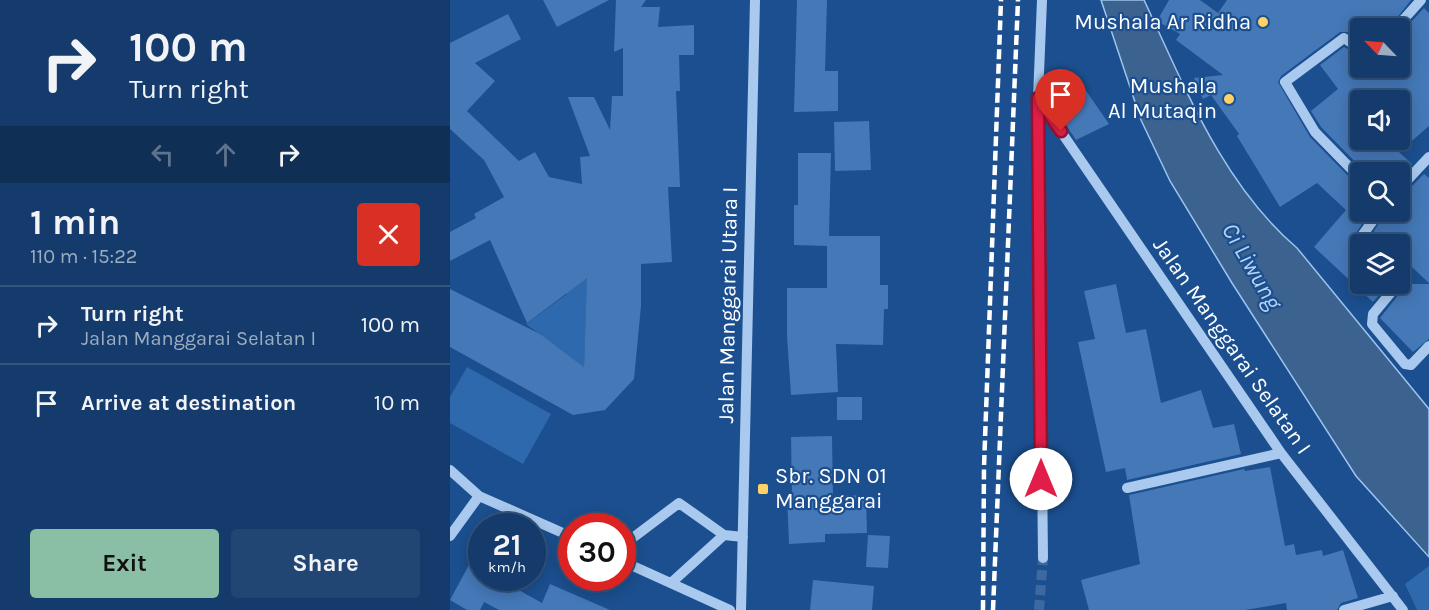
<!DOCTYPE html>
<html lang="en">
<head>
<meta charset="utf-8">
<style>
  body { margin:0; font-family:Karla,sans-serif; background:#214673; color:#f1f3f6; height:100vh; display:flex; flex-direction:column; font-size:22px; white-space:nowrap }
  * { box-sizing:border-box; margin:0 }
  p { font-size:20px; color:#9dadc1 }
  .icon { flex:none; width:33px; height:33px; fill:none; stroke:currentColor; stroke-width:2; stroke-linecap:round; stroke-linejoin:round }
  .map { position:relative; flex:1; overflow:hidden }
  .side { display:flex; flex-direction:column; background:#143b6b; width:450px }
  .side>* { flex:none }
  .banner { background:#143b6b; color:#f1f3f6; overflow:hidden }
  .needle { width:39px; rotate:295deg }
  .fabs { position:absolute; left:900px; top:18px; display:grid; gap:12px }
  .fabs a { display:grid; place-items:center; width:60px; height:60px; border-radius:6px; background:#143b6b; box-shadow:0 3px 15px #0003,0 0 0 2px #33557e; font-size:30px }
  .speed { position:absolute; left:18px; top:513px; display:flex; gap:12px; font-size:30px; font-weight:700; text-align:center }
  .speed>* { display:grid; place-content:center; width:78px; height:78px; border-radius:50%; background:#143b6b; box-shadow:0 3px 15px #0003,0 0 0 2px #33557e; line-height:1 }
  .speed small { font-size:15px; font-weight:400 }
  .speed .limit { border:9px solid #d22; background:#fff; color:#111 }
  .pin { position:absolute; display:grid; place-items:center; width:51px; height:51px; color:#fff; margin:-62px -26px; border-radius:50% 50% 50% 0; rotate:-45deg; box-shadow:0 0 6px #0007 }
  .pin .icon { rotate:45deg }
  .me { position:absolute; width:66px; margin:-33px; rotate:0deg; stroke-linejoin:round; filter:drop-shadow(0 0 4px #0008) }
  .turn { display:flex; align-items:center; gap:21px; height:126px; padding:0 30px; font-size:27px }
  .turn .icon { width:78px; height:78px; stroke-width:2.5 }
  .turn b { display:block; font-size:42px; line-height:51px }
  .lanes { display:flex; align-items:center; height:57px; padding:0 30px; background:#0003; justify-content:center; gap:30px; direction:ltr }
  .lanes .off { opacity:.35 }
  .round { display:grid; place-items:center; flex:none; width:63px; height:63px; border-radius:6px; background:#214673 }
  .headline { display:flex; align-items:center; justify-content:space-between; height:102px; padding:0 30px }
  h1 { font-size:36px; font-weight:700; line-height:45px }
  .primary-button { display:flex; gap:12px; margin-top:auto; padding:12px 30px }
  .primary-button a { flex:1; height:69px; border-radius:6px; background:#8abfa5; color:#111; font-size:24px; font-weight:700; line-height:69px; text-align:center }
  .primary-button a+a { background:#214673; color:#f1f3f6 }
  ul { padding:0; list-style:none }
  li { display:flex; align-items:center; gap:18px; height:78px; padding:0 30px; border-top:2px solid #33557e }
  li div { flex:1 }
  li b { display:block; font-size:22px }
  li em { font-style:normal }
  main { display:flex; flex:1; min-height:0 }
  .map>svg:first-child { display:block }
</style>
</head>
<body>
<main>
<section class="side">
<div class="banner">
<div class="turn"><svg class="icon" aria-label="right" viewBox="0 0 24 24"><path d="M7 20v-9h11M14 6l5 5-5 5"/></svg><div><b>100 m</b>Turn right</div></div>
<div class="lanes"><svg class="icon off" aria-label="left" viewBox="0 0 24 24"><path d="M17 20v-9H6M10 6l-5 5 5 5"/></svg><svg class="icon off" aria-label="ahead" viewBox="0 0 24 24"><path d="M12 20V5M6 11l6-6 6 6"/></svg><svg class="icon" aria-label="right" viewBox="0 0 24 24"><path d="M7 20v-9h11M14 6l5 5-5 5"/></svg></div>
</div>
<div class="headline"><div><h1>1 min</h1><p>110 m · 15:22</p></div><a class="round" style="background:#d93025;color:#fff"><svg class="icon" aria-label="close" viewBox="0 0 24 24"><path d="M6 6l12 12M18 6L6 18"/></svg></a></div>
<ul>
<li><svg class="icon" aria-label="right" viewBox="0 0 24 24"><path d="M7 20v-9h11M14 6l5 5-5 5"/></svg><div><b>Turn right</b><p>Jalan Manggarai Selatan I</p></div><em>100 m</em></li>
<li><svg class="icon" aria-label="arrive" viewBox="0 0 24 24"><path d="M6 21V4h12l-3 4 3 4H6"/></svg><div><b>Arrive at destination</b></div><em>10 m</em></li>
</ul>
<div class="primary-button"><a>Exit</a><a>Share</a></div>
</section>
<div class="map">
<svg width="979" height="610" viewBox="0 0 979 610">
  <rect width="100%" height="100%" fill="#1b4f8f"/>
  <path fill="#2e69ad" d="M139,238L134,367L76,324L117,294L101,254Z
    M17,367L101,414L73,464L0,423V397Z
    M979,566V610H967L955,584Z"/>
  <path fill="#3c6290" stroke="#9cc4f0" stroke-width="1.5" d="M651,0H694C735,87 772,184 847,248L979,409V557L906,476L782,283L720,181L691,120Z"/>
  <path fill="#4478b7" fill-rule="evenodd" d="M93,0H159L107,27Z
    M166,0H196L191,7H210L208,27L244,25V55H229L230,91H226L230,187H218L222,262L191,264V306L184,379L155,410L123,415L0,347V289L90,334L134,367L137,278L77,323L40,240L0,261V232L26,218L24,214L54,197L34,160L0,129V43L58,14L71,39L25,63L45,81L17,111L69,161L85,152L99,177L132,184L130,157L140,156L118,97H144L160,130L162,96H173V48L164,52Z
    M347,0H377L375,71H388V111L344,112Z
    M719,0H750L768,13L777,0H961L939,28H910V40L898,32H890L831,76L828,82L860,137L905,183L910,185V212H920L902,239V243L910,250V284H939L923,302L864,247L896,210L867,183L830,207L787,136L789,134L761,95L753,99L744,78L773,75L726,40L730,34L707,21Z
    M974,8L979,13V126L949,152L962,164L950,178V172H915L871,127L861,111L888,89L870,65L894,47L910,56V68H950V34ZM910,100H950V140H910Z
    M630,82L659,124L626,140L601,103Z
    M419,121L421,170L385,171L384,122Z
    M348,153H381L379,236H430V285H438V309H434L433,345L386,344L388,392L341,395L337,336V288H377V246L344,245V205H348Z
    M974,174L979,178V283L950,256V244H921L919,239L936,212H950V195L955,193Z
    M666,284L676,333L696,329L711,403L751,390L763,428L784,424L791,454L677,480L675,468L656,472L628,342L645,339L634,291Z
    M957,284H979V339L963,352L930,318Z
    M387,397H412V420H387Z
    M382,436L383,496L416,495L417,533L375,534V542L339,544L337,496H342L341,437Z
    M820,467L835,546L844,544L846,555L872,550L873,556L893,550L908,598L891,603L887,610H837L836,603L795,610H639L631,580L690,564L679,495L794,469L795,471Z
    M418,535L440,536L438,568L416,567Z
    M20,563L32,569V578H47L92,603L100,584L160,610H49L34,602L30,610H17L0,600Z
    M363,580L424,586L422,610H360Z"/>
  <g fill="none" stroke-linecap="round" stroke-linejoin="round">
    <path stroke="#3d69a0" stroke-width="10" stroke-dasharray="10 5" stroke-linecap="butt" d="M589,610L593,558"/>
    <path stroke="#a9c9ee" stroke-width="10" d="M592,0L588,98L593,558
      M946,28L971,0
      M910,49L894,38L835,82L865,132L910,178
      M588,98L831,453L953,610
      M950,188L979,157
      M914,244L909,240L929,212
      M950,273V281
      M948,284L923,314L922,324L955,364L961,365L979,346
      M0,470L29,496L122,537
      M677,488L831,453
      M0,536L29,496
      M172,546L229,503L274,535
      M172,561L280,610
      M221,583L274,535L293,537
      M291,610L305,0
      M894,610L943,596"/>
    <path stroke="#fff" stroke-width="4.5" stroke-dasharray="10 4.5" stroke-linecap="butt" d="M533,610L534,467L551,0
      M543,610L568,0"/>
  </g>
  <g fill="none" stroke-linecap="round" stroke-linejoin="round">
    <g stroke="#92132f" stroke-width="15">
      <path id="route" d="M591,479L588,98L611,131"/>
    </g>
    <use href="#route" stroke="#e11d48" stroke-width="10"/>
  </g>
  <g fill="#ffd166" stroke="#1b4f8f" stroke-width="2">
    <circle cx="813" cy="22" r="6"/>
    <circle cx="779" cy="99" r="6"/>
    <rect x="307" y="483" width="12" height="12" rx="3"/>
  </g>
  <g text-anchor="middle" dominant-baseline="central" stroke-width="4.5" stroke-linejoin="round" paint-order="stroke">
    <g font-size="22" fill="#fff" stroke="#1b4f8f" text-anchor="end">
      <text x="801" y="22">Mushala Ar Ridha</text>
      <text x="767" y="86">Mushala<tspan x="767" dy="25">Al Mutaqin</tspan></text>
      <text x="325" y="476" text-anchor="start">Sbr. SDN 01<tspan x="325" dy="25">Manggarai</tspan></text>
    </g>
    <g font-size="22" fill="#fff" stroke="#1b4f8f">
      <text transform="translate(278 305) rotate(-89)">Jalan Manggarai Utara I</text>
      <text transform="translate(782 346) rotate(55)">Jalan Manggarai Selatan I</text>
    </g>
    <g font-size="24" font-style="italic" fill="#b5d3f5" stroke="#1b4f8f">
      <text transform="translate(802 266) rotate(60)">Ci Liwung</text>
    </g>
  </g>
</svg>
<div class="fabs">
<a><svg class="needle" viewBox="-14 -14 28 28"><path d="M0-13l5 13h-10z" fill="#e53935"/><path d="M0 13l5-13h-10z" fill="#9dadc1"/></svg></a>
<a><svg class="icon" aria-label="sound" viewBox="0 0 24 24"><path d="M4 9h4l5-4v14l-5-4H4zM17 9q2 3 0 6"/></svg></a>
<a><svg class="icon" aria-label="search" viewBox="0 0 24 24"><circle cx="10" cy="10" r="6"/><path d="M15 15l6 6"/></svg></a>
<a><svg class="icon" aria-label="layers" viewBox="0 0 24 24"><path d="M12 4l9 5-9 5-9-5zM3 14l9 5 9-5"/></svg></a>
</div>
<div class="speed"><div>21<small>km/h</small></div><div class="limit">30</div></div>
<div class="pin" style="left:611px;top:131px;background:#d93025"><svg class="icon" aria-label="arrive" viewBox="0 0 24 24"><path d="M6 21V4h12l-3 4 3 4H6"/></svg></div>
<svg class="me" style="left:591px;top:479px" viewBox="-20 -20 40 40"><circle r="19" fill="#fff"/><path d="M0-13L10 11 0 6-10 11z" fill="#e11d48"/></svg>
</div>
</main>
</body>
</html>
